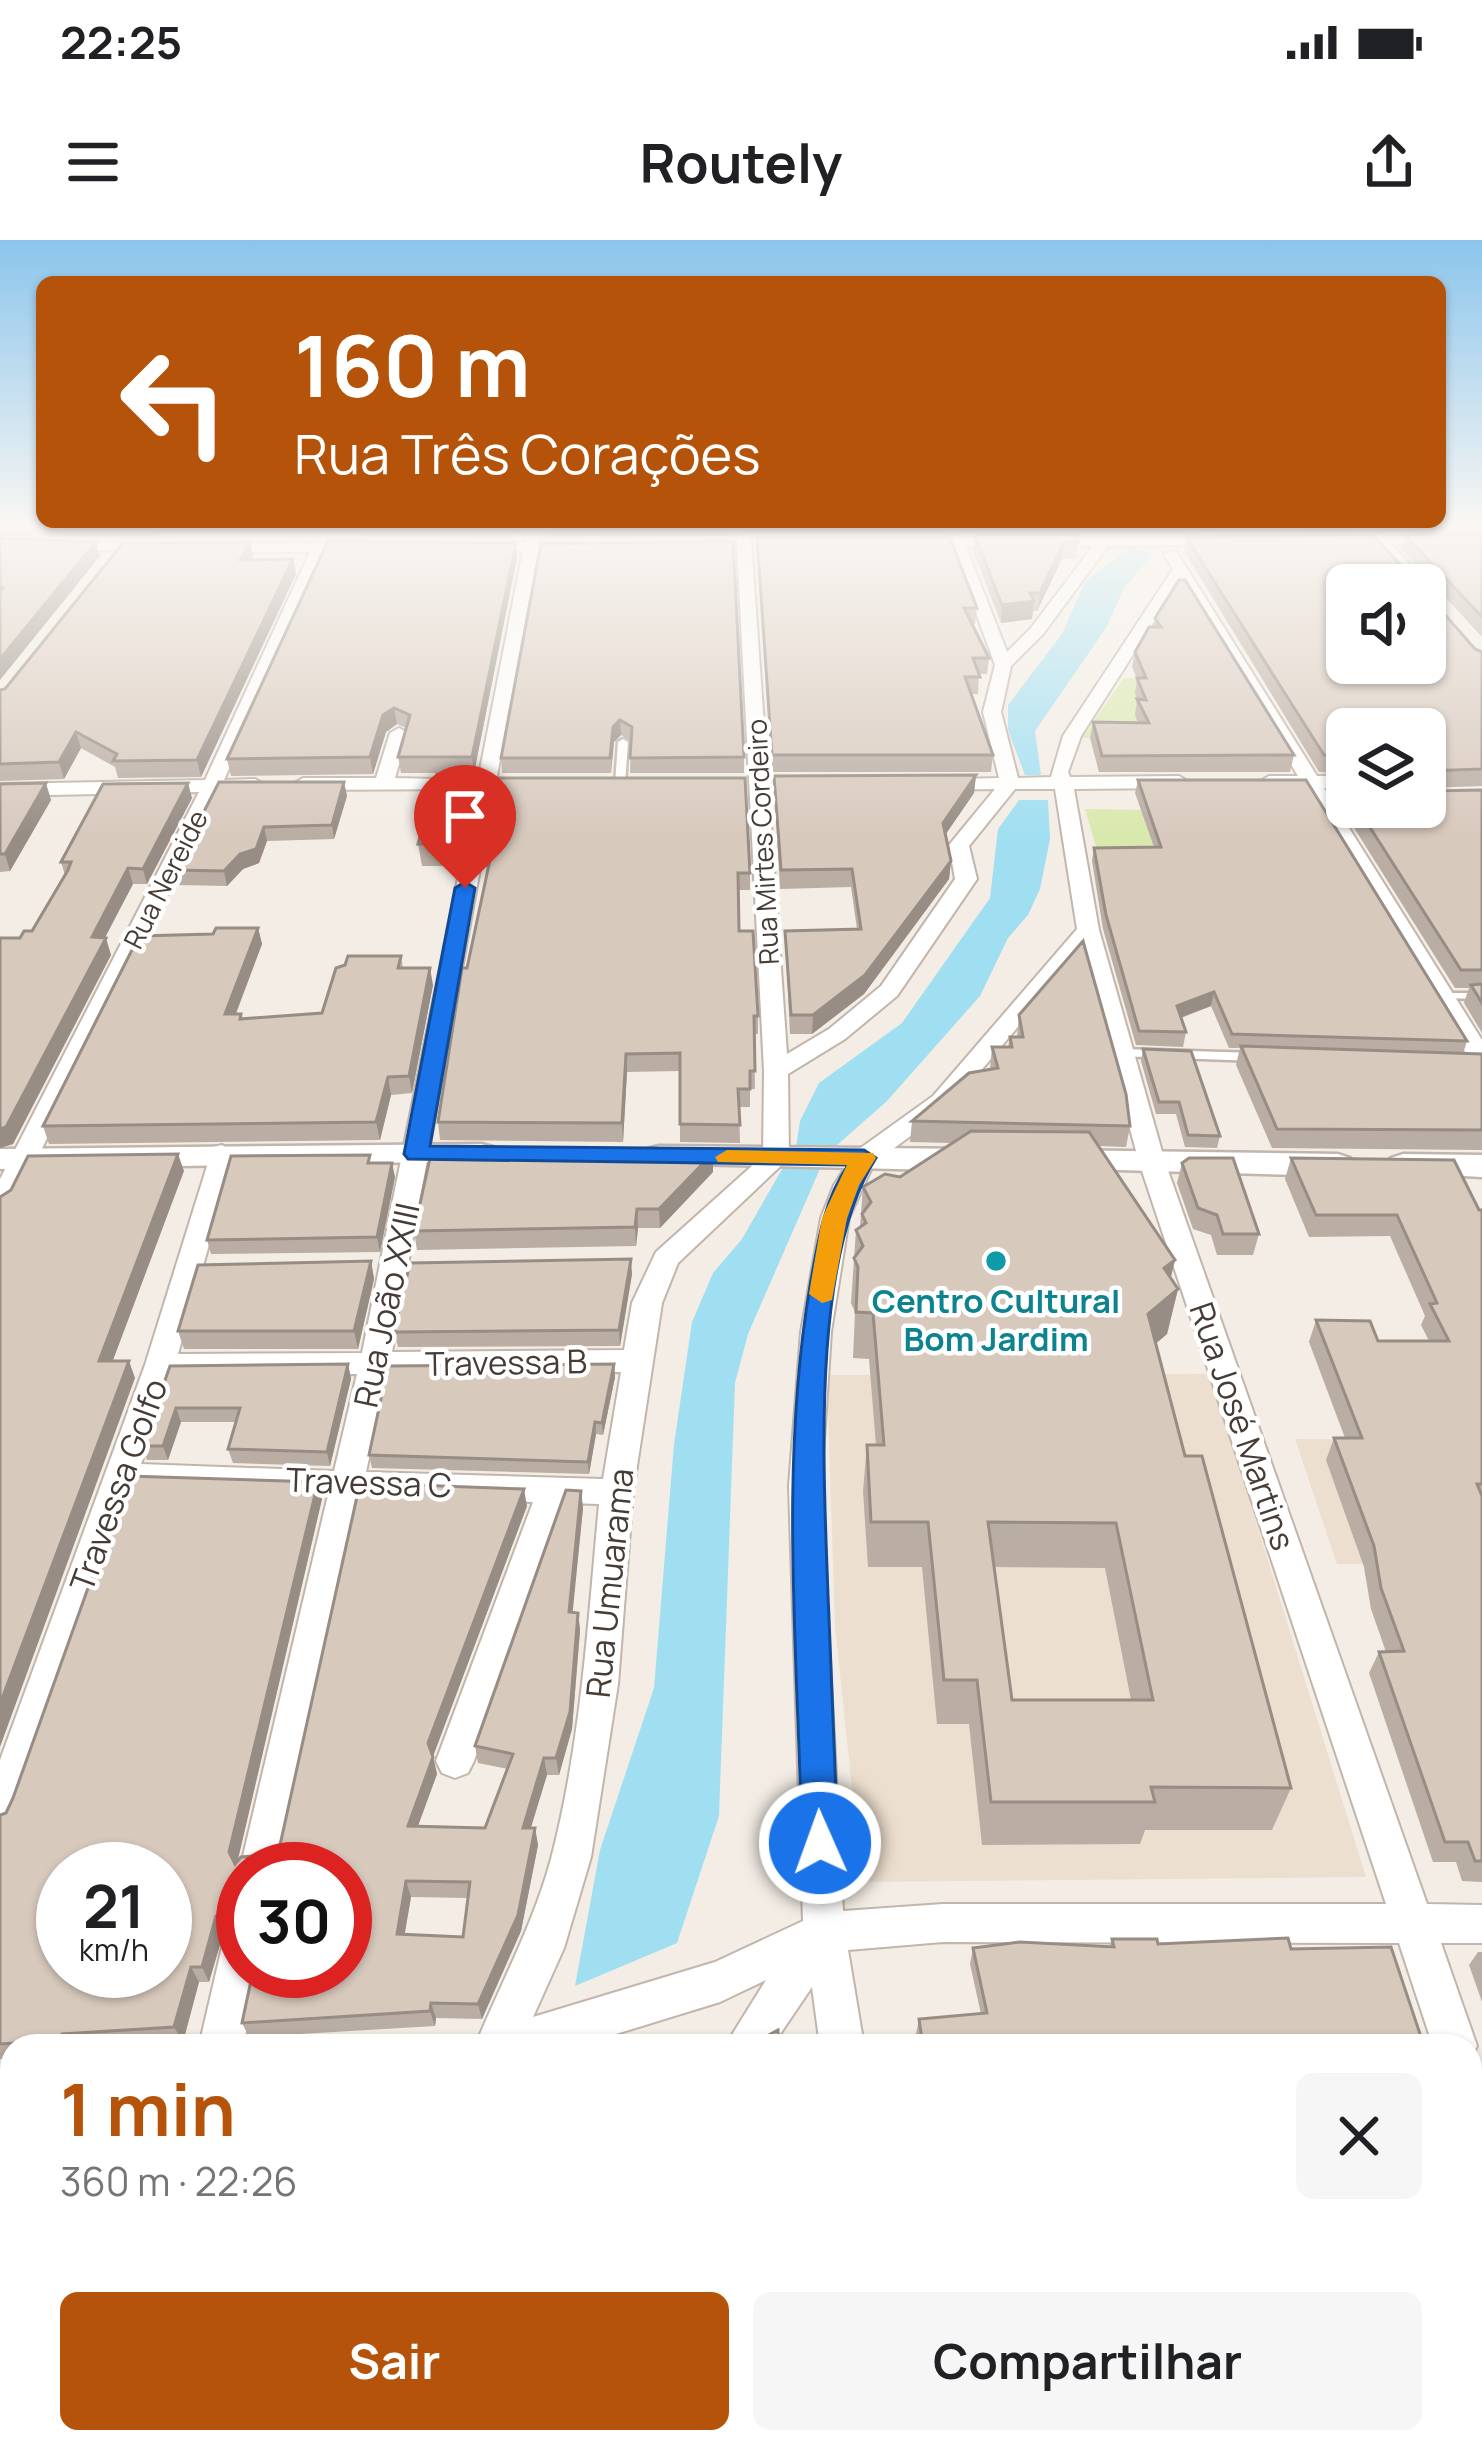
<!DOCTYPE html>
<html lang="pt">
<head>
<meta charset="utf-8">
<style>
  body { margin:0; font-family:Manrope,sans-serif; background:#f6f6f6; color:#202124; height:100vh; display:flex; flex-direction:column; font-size:45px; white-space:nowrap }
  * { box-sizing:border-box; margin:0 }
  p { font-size:39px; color:#757577 }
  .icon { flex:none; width:66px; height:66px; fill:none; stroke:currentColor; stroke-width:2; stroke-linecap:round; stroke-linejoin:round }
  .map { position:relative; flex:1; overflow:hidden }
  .side { position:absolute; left:0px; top:1794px; width:1482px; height:420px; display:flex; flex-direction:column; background:#fff; border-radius:36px 36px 0 0; box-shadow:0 3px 9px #0004 }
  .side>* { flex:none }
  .top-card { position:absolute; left:36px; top:36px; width:1410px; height:252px; border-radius:18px; box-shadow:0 3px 9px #0004; background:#b45309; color:#fff; overflow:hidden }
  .tools { position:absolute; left:1326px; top:324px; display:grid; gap:24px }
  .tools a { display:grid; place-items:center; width:120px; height:120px; border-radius:18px; background:#fff; box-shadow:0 3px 9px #0004; font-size:60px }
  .speed { position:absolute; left:36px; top:1602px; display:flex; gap:24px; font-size:60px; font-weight:700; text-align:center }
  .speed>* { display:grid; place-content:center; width:156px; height:156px; border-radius:50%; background:#fff; box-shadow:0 3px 9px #0004; line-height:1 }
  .speed small { font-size:30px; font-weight:400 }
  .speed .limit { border:18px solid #d22; background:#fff; color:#111 }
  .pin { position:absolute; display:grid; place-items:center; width:102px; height:102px; color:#fff; margin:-123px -51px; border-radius:50% 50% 50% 0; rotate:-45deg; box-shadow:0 0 12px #0007 }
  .pin .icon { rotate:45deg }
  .me { position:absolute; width:132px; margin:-66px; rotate:358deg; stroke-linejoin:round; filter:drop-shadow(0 0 9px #0008) }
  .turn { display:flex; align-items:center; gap:42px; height:252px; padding:0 60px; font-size:54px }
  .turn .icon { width:156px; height:156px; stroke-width:2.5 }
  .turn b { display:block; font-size:84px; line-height:102px }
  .round { display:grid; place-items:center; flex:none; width:126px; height:126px; border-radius:18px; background:#f6f6f6 }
  .head { display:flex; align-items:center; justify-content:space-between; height:204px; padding:0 60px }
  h1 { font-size:72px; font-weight:700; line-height:90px; color:#b45309 }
  .action { display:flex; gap:24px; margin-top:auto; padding:24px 60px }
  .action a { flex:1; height:138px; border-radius:18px; background:#b45309; color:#fff; font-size:48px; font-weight:700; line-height:138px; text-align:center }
  .action a+a { background:#f6f6f6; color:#202124 }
  .status { display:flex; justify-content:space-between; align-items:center; height:84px; padding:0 60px; background:#fff; direction:ltr }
  .status svg { height:33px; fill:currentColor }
  header { display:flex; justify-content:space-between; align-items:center; height:156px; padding:0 60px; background:#fff; font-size:54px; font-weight:700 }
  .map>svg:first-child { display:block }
</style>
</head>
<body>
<div class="status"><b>22:25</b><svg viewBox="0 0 49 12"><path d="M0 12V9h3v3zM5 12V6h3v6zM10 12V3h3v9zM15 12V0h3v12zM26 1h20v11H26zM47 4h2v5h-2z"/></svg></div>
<header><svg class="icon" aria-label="menu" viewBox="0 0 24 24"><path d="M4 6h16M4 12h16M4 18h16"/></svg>Routely<svg class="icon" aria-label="share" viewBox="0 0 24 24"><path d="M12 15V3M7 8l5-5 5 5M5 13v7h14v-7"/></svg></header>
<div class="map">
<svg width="1482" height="2214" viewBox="0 0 1482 2214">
  <rect width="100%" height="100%" fill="#f3ede5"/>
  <path fill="#eddfcf" d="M363,286H518L515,300L357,301Z
    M1210,1134L1366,1637L862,1642L835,1387L827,1135Z
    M1295,1199L1482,1200V1324H1337Z"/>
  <path fill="#d9e9ad" d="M1124,438H1137L1156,511L1113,498H1082Z
    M1085,569L1147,570L1164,617H1099Z"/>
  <path fill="#a0dff2" d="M1131,306L1152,315L1124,348L1106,388L1035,491L1041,535H1025L1008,490V465L1062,394L1085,342Z
    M1019,560H1048L1050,599L1040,649L1028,675L1008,698L980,756L887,861L836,906L796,907L800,881L819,843L902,783L990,658L998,589Z
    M823,922L748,1094L735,1143L719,1576L677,1703L575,1746L600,1610L654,1448L674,1204L692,1082L713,1033L742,999L785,924Z
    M76,2202H339L324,2214H55Z"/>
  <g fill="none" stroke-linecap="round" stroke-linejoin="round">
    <g stroke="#c2b5ab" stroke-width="5">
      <path id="service" d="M623,499L628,502L625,544L620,547L615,544L618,502Z
        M1444,753H1482V759L1440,758V754Z
        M1121,809L1257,813L1263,817L1257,821L1117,816V810Z"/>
    </g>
    <g stroke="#c2b5ab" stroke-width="4">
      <path id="minor" d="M736,286H750L787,814L829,789L881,746L955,639L949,605L995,549L933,550L923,544L926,540L999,538L983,472L995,425L952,307H912L905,303L948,298L944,286H958L963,298H1229L1224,305L1108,306L1043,394L1011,426L1001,472L1018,538L1051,537L1063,496L1173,329L1164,314L1176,311L1317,536H1347V548H1324L1482,800V827L1470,820L1305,548H1269L1259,542L1269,536H1298L1180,341L1081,496L1068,532L1070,537L1179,536L1189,542L1179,548L1074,549L1099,690L1165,922L1427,1664L1482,1665V1703H1441L1477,1806L1470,1821V1806H1433L1399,1703L943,1702L848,1710L864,1806H820L812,1747L772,1806H725L766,1740L720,1762L577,1806H475C501,1743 533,1685 551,1619C581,1504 588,1382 599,1264L565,1263L474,1521L468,1533L455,1538L442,1533L436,1521L533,1262L361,1256L280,1629H243V1636L240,1629L328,1255L132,1249L19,1573L14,1585L0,1591V1520L145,1125L213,907L222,905L235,913L178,1114L362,1113L476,549L303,550L293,544L303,538H376L390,493L399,488L408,493L395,538L478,540L523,311H480L475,304L525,302L527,291L534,287L541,291L539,302H582L589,306L582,310L538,311L392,1112L624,1110L632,1063L656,1012L763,916L764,831ZM1093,306L1031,388L1007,412L966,307ZM1015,549H1055L1077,689L933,856L855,912L834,945L821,978L801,1092L789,1246L803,1681L715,1722L533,1777L564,1708L591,1617L618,1444L633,1252L662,1063L678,1023L789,918L788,834L845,799L897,756L977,639L969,606ZM1082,711L1139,922L1386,1664H943L843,1671L821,1246L831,1092L849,978L874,923L951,866ZM621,1132L603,1239L366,1232L387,1134ZM357,1134L334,1231L141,1224L172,1136Z
        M1350,296H1482V304L1345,303Z
        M0,299L156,304L163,308L156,312L0,307Z
        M320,303H366L373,307L366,311L325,312L224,540L255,539L265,545L255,551H219L14,965L0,974V939L199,552L0,556V544L205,540L310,312H210L203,308L210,304Z
        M243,1687V1731H259L243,1806H199L222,1707L228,1693Z
        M1470,1831L1482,1836V1912L1470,1908Z
        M12,1832V1876L0,1877V1833Z
        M12,2134V2187L0,2192V2139Z
        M440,2202H496L491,2214H435Z
        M844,2202H894L896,2214H844Z"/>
    </g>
    <g stroke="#c2b5ab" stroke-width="5">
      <path id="tertiary" d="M1355,286H1374L1425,341V349V345H1407Z
        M481,904L493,907L498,914L493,921L0,929V909Z
        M659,906L978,909L990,913L995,920L990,927L978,931L647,923L642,916L647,909Z
        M1055,910L1338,914L1350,918L1355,925L1350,932L1338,936L1043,928L1038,921L1043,914Z
        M1403,914L1482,915V937L1391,932L1386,925L1391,918Z"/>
    </g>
    <use href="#service" fill="#fff" fill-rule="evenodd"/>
    <use href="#minor" fill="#fff" fill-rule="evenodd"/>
    <use href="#tertiary" fill="#fff" fill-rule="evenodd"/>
  </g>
  <path fill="#baada3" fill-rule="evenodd" d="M0,286H166L156,299L0,296Z
    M545,286H735L732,296H545Z
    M754,286H943L942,295H755Z
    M962,286H1356L1354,292L982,294L1078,302L1076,319H1062L1037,371H1033L1032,379L1001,383L973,311L974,294H966Z
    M1379,286H1482V292H1386Z
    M1482,294V397L1401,309L1405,295Z
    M1186,297L1426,353L1475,409L1482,412V546L1427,548L1430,551L1482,550V793L1464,763L1469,748H1455L1332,553L1337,536L1347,535V567H1425L1347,489V533L1319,532L1184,311Z
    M757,298L977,368L975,384H972L989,418L987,434H979L978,454H971L993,515L991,532H772Z
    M541,304L744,517V533H630L631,501L621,495L614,502L611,533H502L501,518Z
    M253,316L250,320L293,319L296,334L201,537L118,538L115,527L81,508L64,539L0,541V451Z
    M517,317L474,533H468L471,555L456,626H422L418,604L452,533H401L398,517L406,488L397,484L386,492L373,534L231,536L227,519Z
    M1155,378L1294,515L1290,532H1099L1090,498L1093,482L1138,483L1135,475L1137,460L1135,453L1137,439L1132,427L1135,412L1153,387Z
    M976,535L974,553L945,595L951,621L949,639L864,754L812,794H790L785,691L857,689L851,647L780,649L774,536Z
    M1138,540L1467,801L1463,814H1482V910L1272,908L1236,825L1240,808H1229L1211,766L1181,778L1186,792L1183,807L1136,805L1103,689L1092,621L1094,608L1154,607L1135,553Z
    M344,542L347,556L334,599L267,601L259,623L243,629L227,646L178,645L174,630Z
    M0,544L51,560L10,631L0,632Z
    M192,558L147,644H133L104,698L111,715L13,904L0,908V698H20L32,691L65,635L61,622Z
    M484,610L750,633V650H738L739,691L758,776V794H754L755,849H750V867H739L740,903L680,902V831L627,832L623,902L440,900L438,882L488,627H486Z
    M258,688L262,704L236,774H241L243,778L322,773L401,716L403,728L433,745L412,853L391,855L380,900L49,904L43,886L213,694Z
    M1019,775L1130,886L1126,907L1098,906L1175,1020L1171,1037L1178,1049L1167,1094L1156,1103L1185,1216L1291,1548L1272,1590H1145L1140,1604L982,1605L969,1484H937L922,1327H868L863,1251L867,1205H876L869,1119L853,1118L855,1072L851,1063L856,990L860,987L863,947L900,937L952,903L910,902L912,881L990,829L992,807H1008L1010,797H1017ZM994,1327L1105,1328L1131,1460H1012Z
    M1143,809L1220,896L1217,908L1185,907L1176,874H1156L1141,821Z
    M713,913V932L660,988H638L636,1006L417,1010L414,991Z
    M1291,918L1482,970V1642L1462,1641L1456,1622H1433L1369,1433L1379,1412H1386L1371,1369L1364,1327L1326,1220L1334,1198H1345L1309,1102L1316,1080L1378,1101H1429L1421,1085L1425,1076L1390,996L1309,997L1285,939Z
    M372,923L395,937L380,1012L211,1014L207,1000Z
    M1182,923L1259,994L1253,1015H1217L1211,995L1193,989L1177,943Z
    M371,1021L374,1039L358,1109H184L178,1091Z
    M632,1034L620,1106L398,1107L394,1092Z
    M348,1124L351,1139L330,1226L233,1223L228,1209L236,1182H181L168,1220H147L142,1206L170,1126Z
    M614,1124L615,1137L603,1195L596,1194L589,1234L372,1228L369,1215Z
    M581,1251L583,1268L572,1372L578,1373L580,1390L572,1489L559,1535H547L530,1588H535L538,1605L521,1691L482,1779L436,1778L435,1786L249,1797L242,1783L345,1731L243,1629V1717L240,1711V1683L224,1691L209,1742H199L183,1802L122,1806H12V1818L0,1819V1575L6,1573L322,1259L237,1622L278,1614L527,1266L433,1516L437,1534L418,1586L485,1588L508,1529L478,1523L475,1506ZM411,1657L468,1658L463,1697L404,1695Z
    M1112,1699L1158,1704L1291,1709L1424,1806H918L916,1794L919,1779L981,1774L970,1724L973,1708L1109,1707Z
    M1478,1712H1482V1762L1469,1725Z
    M0,1874H12V2078L0,2079Z
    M1470,2009L1482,2011V2127H1480L1482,2188H1470Z
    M708,2202H805L708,2207Z
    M920,2202H1127L1130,2214H921Z
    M1194,2202H1458L1195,2209Z"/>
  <path fill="#978d84" d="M153,286H166L156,299Z
    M96,302L100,316L0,440V419Z
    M250,302L253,316L242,334L240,320Z
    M1064,302L1062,319L1037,371L1040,353Z
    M516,303L517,317L474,533L472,517Z
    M293,319L296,334L201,537L197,520Z
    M1034,361L1032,379L1001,383L1002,365Z
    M394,468L397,484L386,492L373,534L370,517L383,475Z
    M620,480L621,495L614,502L611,533L613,487Z
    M76,492L81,508L64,539L59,522Z
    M468,533L471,555L456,626L454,604Z
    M976,535L974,553L941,601L943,583Z
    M344,542L347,556L334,599L332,585Z
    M46,543L51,560L10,631L5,614Z
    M188,543L192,558L147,644L143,629Z
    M264,587L267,601L259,623L243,629L227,646L224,631Z
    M951,621L949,639L864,754L812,794L813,775Z
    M128,628L133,644L97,713L92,697Z
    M258,688L262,704L229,791L225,774Z
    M106,698L111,715L13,904L0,908V889Z
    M430,728L433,745L412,853L409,836Z
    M1214,752L1211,766L1174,780L1177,766Z
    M626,814L627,832L623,902L622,883Z
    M388,837L391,855L380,900L376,882Z
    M713,913V932L660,988L659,969Z
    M178,914L184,931L106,1139L99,1121Z
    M392,923L395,937L380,1012L377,997Z
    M637,969L638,988L636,1006L635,987Z
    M631,1019L632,1034L620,1106L619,1090Z
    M1175,1020L1165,1060L1178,1049L1167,1094L1138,1119L1148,1074L1164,1028Z
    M371,1021L374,1039L358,1109L354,1091Z
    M129,1121L135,1138L0,1507V1464Z
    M348,1124L351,1139L330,1226L327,1212Z
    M614,1124L615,1137L603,1195L602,1183Z
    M176,1168L181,1182L168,1220L163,1206Z
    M595,1182L596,1194L589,1234L588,1222Z
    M318,1242L322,1259L236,1628L229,1612Z
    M524,1249L527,1266L432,1519L428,1503Z
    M581,1251L583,1268L571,1389L569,1372Z
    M578,1373L580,1390L572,1489L559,1535L556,1518Z
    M433,1517L437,1534L412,1602L408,1586Z
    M544,1518L547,1535L526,1604L523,1588Z
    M535,1588L538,1605L521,1691L482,1779L478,1764Z
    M406,1641L411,1657L402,1710L397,1694Z
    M234,1667L241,1683L224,1691L209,1742L202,1727L216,1676Z
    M191,1727L199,1742L183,1802L174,1787Z
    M431,1763L436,1778L435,1786L430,1771Z"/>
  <path fill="#d8c9bd" stroke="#978d84" stroke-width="3" fill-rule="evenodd" d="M974,294H1075L1078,302H1064L1040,353H1030L1034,361L1002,365Z
    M1482,294V377L1405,295Z
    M1373,295L1408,333L1425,335L1426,353L1475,409L1482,412V529L1427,531L1426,546L1430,551L1482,550V730H1461L1357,567H1425V489H1347V516L1324,515L1186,297ZM1347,345H1425V423H1347Z
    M0,298L96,302L0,419V351L3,348H0Z
    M757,298H950L977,368H964L989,418H973L980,437H965L993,515H772Z
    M328,301L516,303L472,517H398L410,475L394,468L383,475L370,517L227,519Z
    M733,301L744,517L630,518L632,487L620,480L613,487L610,518H501L541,304Z
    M250,302L240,320L293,319L197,520L113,521L117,514L76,492L59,522L0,524V450L5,449L123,303Z
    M1179,340H1185L1294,515L1102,516L1093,482L1149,483L1137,459L1146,460L1137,438H1146L1135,412L1149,387H1161L1155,378Z
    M468,533L454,604H418L437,534Z
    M976,535L943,583L951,621L865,735L813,775H791L785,691L861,689L852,629L781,630L774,536Z
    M1347,535V552L1337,536Z
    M497,538H745L750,633H738L739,691H753L758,776H754L755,831H750V849H738L740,885L680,884V813L626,814L622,883L438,882L462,728H467L492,610H484Z
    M1138,540H1306L1467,801L1232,794L1214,752L1177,766L1186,792L1139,791L1106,675L1094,608L1161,607Z
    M219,542H344L332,585L264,587L256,609L240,614L224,631L174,630Z
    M46,543L5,614H0V544Z
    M188,543L143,629L128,628L115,653L92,697L106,698L6,887L0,889V698H20L24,691H32L68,630L71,622H61L103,544Z
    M216,688H258L225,774H241L240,779L322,773L336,728L345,725L348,716H401L398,728H430L409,836L388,837L376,882L43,886L139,696L213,694Z
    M1083,701L1126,854L1130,886L912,881L969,833L998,828L992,807H1012L1010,797H1023L1019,775Z
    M1482,744V763L1471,745Z
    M1241,806L1482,814V890L1277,889Z
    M1143,809L1191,811L1220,896L1188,895L1179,862H1159Z
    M971,891L1089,892L1175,1020L1164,1028L1178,1049L1148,1074L1185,1216H1202L1291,1548L1151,1547L1155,1562H991L977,1440H944L928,1282H871L867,1205H884L873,1073L856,1072L858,1027L854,1018L863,1006L856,990L866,983L862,974L871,962L863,947L885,934L900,937ZM988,1282L1116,1283L1153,1460H1012Z
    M432,909L713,913L659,969H637L635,987L414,991Z
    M178,914L99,1121H129L0,1464V957L11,950L28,916Z
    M370,915L368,923H392L377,997L207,1000L231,916Z
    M1189,918H1233L1259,994H1223L1217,975L1198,968L1182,923Z
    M1291,918L1454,920L1479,970H1482V1244H1477L1482,1256V1621H1475L1468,1602H1445L1379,1412L1404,1411L1381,1348L1374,1306L1334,1198H1362L1316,1080L1370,1081L1378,1101H1449L1430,1064L1437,1063L1397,975H1316Z
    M631,1019L619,1090L394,1092L410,1023Z
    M371,1021L354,1091H178L198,1025Z
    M348,1124L327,1212L228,1209L240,1168H176L163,1206H142L170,1126Z
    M614,1124L602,1183L595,1182L588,1222L369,1215L388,1126Z
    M128,1236L318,1242L229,1612L235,1624L241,1617L278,1614L360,1243L524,1249L428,1503L433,1517L408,1586L485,1588L513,1514L475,1506L566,1250L581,1251L569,1372L578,1373L570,1472L556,1518H544L523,1588H535L518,1675L478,1764L431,1763L430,1771L242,1783L253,1731H345V1629H243V1711H240V1671L234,1667L216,1676L202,1727H191L174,1787L62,1794L60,1800L0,1804V1575L6,1573L13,1558ZM63,1629H165V1731H63ZM406,1641L470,1642L463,1697L397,1694Z
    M1288,1698L1291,1709L1391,1707L1424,1806H1361L1360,1804L1308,1806H923L919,1779L987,1773L973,1708L1020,1702L1114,1707L1112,1699H1157L1158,1704Z
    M778,1790L779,1806H762L769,1795Z
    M0,1874H12V2067L0,2068Z
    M1481,2008L1482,2116H1477L1482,2133V2177H1470V2009Z
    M924,2202H1127L1130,2214H926Z
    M1203,2202H1458L1461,2214H1135L1204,2208Z"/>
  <linearGradient id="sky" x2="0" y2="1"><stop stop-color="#8bc5ec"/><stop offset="0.48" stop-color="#faf7f3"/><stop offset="1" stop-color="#faf7f3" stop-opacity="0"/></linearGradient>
  <rect width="1482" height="596" fill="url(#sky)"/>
  <path fill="#1a73e8" stroke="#114b97" stroke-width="3" d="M465,642L475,648L430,906L864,910L876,918C810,1021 824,1235 828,1356C832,1438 835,1520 838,1603L833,1614L820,1619L808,1614L802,1603C798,1418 779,1228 810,1046C818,1002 823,962 848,925L408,919L404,914L455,648Z"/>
  <path fill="#f59e0b" d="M727,910L873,913L876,918L859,945L847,978L832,1060L822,1063L809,1054L822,978L847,925L718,922L715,917Z"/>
  <circle fill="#0f9aa8" stroke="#fff" stroke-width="4.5" cx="996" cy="1021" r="12"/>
  <g text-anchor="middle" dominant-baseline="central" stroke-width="9" stroke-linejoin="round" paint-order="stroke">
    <g font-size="27" fill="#463c35" stroke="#fff">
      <text transform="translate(762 602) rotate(-93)">Rua Mirtes Cordeiro</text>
      <text transform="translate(165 639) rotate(-63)">Rua Nereide</text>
    </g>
    <g font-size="33" font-weight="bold" fill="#0d838f" stroke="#fff">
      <text x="996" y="1060">Centro Cultural<tspan x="996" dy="38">Bom Jardim</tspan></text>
    </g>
    <g font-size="33" fill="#463c35" stroke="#fff">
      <text transform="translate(386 1065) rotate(-78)">Rua João XXIII</text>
      <text transform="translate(506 1122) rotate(-1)">Travessa B</text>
      <text transform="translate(1243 1186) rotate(71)">Rua José Martins</text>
      <text transform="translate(369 1242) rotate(2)">Travessa C</text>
      <text transform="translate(118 1245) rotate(-70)">Travessa Golfo</text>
      <text transform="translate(609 1343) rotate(-84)">Rua Umuarama</text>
    </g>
  </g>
</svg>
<div class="tools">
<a><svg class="icon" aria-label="sound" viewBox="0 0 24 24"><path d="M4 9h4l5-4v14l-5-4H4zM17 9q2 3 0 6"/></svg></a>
<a><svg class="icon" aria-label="layers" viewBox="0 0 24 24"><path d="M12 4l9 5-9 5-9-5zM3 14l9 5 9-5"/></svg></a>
</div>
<div class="speed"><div>21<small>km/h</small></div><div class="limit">30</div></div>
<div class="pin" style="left:465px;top:648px;background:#d93025"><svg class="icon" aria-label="arrive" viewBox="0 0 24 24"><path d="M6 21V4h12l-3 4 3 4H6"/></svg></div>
<svg class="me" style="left:820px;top:1603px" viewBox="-20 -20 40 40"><circle r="17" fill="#1a73e8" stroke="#fff" stroke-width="3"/><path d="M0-11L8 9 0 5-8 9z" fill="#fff"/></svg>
<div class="top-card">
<div class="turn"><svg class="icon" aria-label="left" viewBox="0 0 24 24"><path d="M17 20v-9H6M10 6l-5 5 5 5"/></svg><div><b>160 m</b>Rua Três Corações</div></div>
</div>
<section class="side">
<div class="head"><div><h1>1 min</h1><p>360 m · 22:26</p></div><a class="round"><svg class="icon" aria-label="close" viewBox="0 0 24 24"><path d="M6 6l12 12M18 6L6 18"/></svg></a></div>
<div class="action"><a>Sair</a><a>Compartilhar</a></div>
</section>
</div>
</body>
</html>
